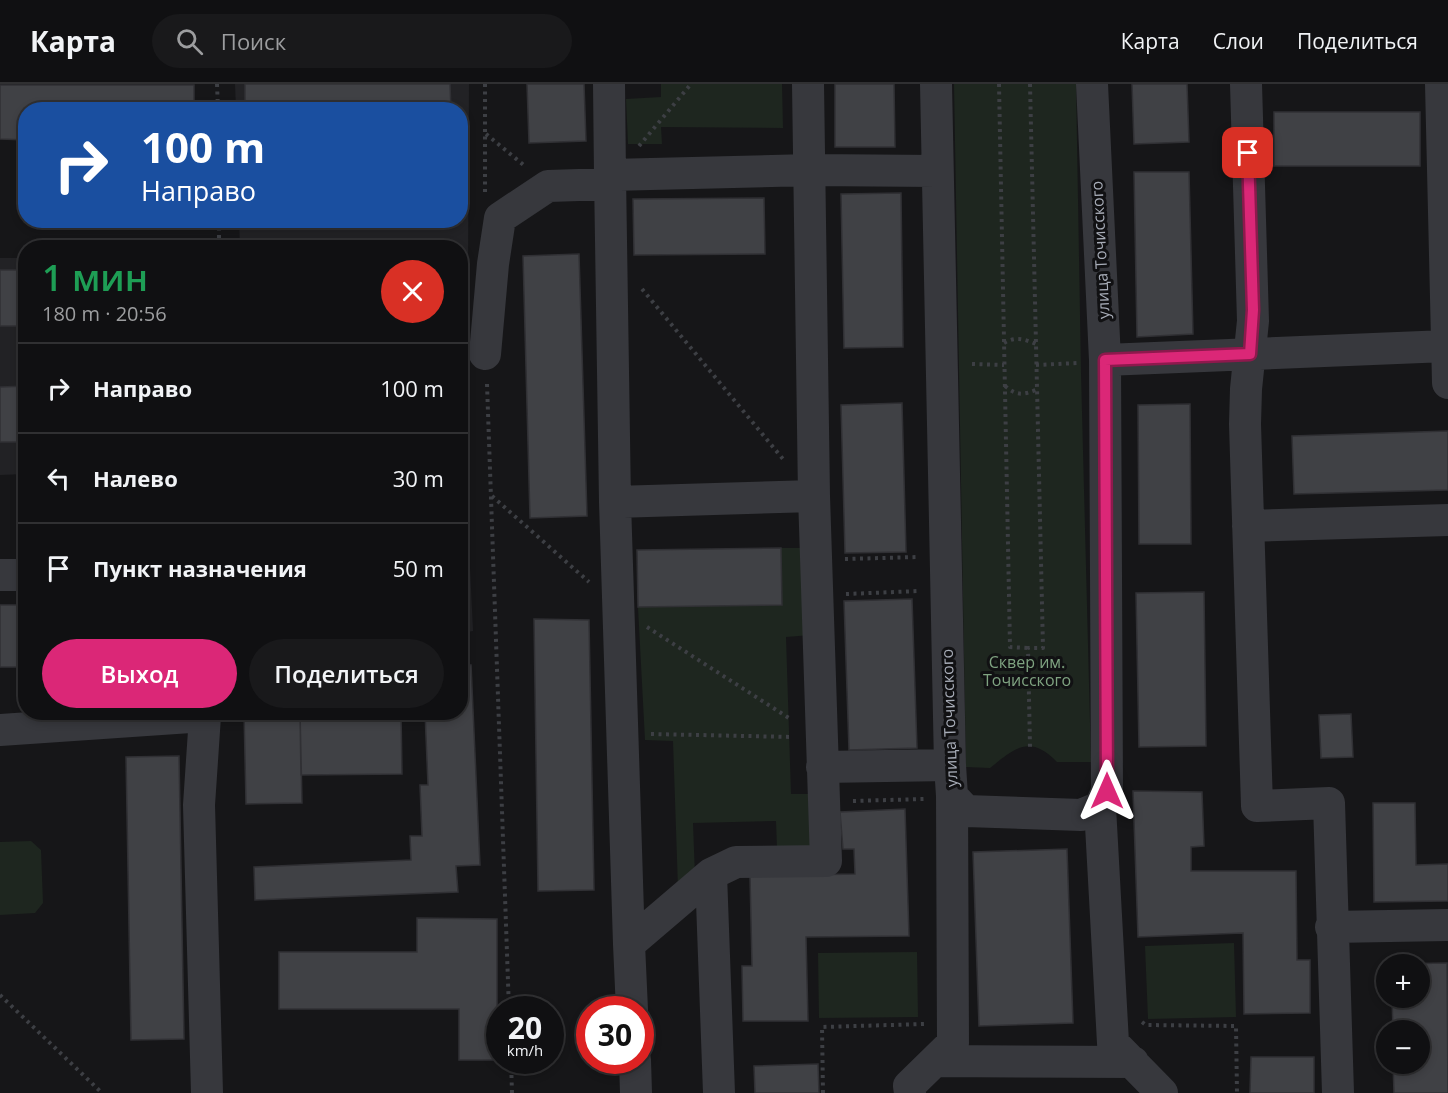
<!DOCTYPE html>
<html lang="ru">
<head>
<meta charset="utf-8">
<style>
  body { margin:0; font-family:"Open Sans",sans-serif; background:#19191b; color:#f1f3f6; height:100vh; display:flex; flex-direction:column; font-size:22px; white-space:nowrap }
  * { box-sizing:border-box; margin:0 }
  p { font-size:20px; color:#9c9d9f }
  .icon { flex:none; width:33px; height:33px; fill:none; stroke:currentColor; stroke-width:2; stroke-linecap:round; stroke-linejoin:round }
  .map { position:relative; flex:1; overflow:hidden }
  .panel { position:absolute; left:18px; top:156px; width:450px; height:480px; display:flex; flex-direction:column; background:#101012; border-radius:24px; box-shadow:0 3px 9px #0003,0 0 0 2px #303032 }
  .panel>* { flex:none }
  .hud { position:absolute; left:18px; top:18px; width:450px; height:126px; border-radius:24px; box-shadow:0 3px 9px #0003,0 0 0 2px #303032; background:#1a4fa0; color:#fff; overflow:hidden }
  .buttons { position:absolute; left:1376px; top:870px; display:grid; gap:12px }
  .buttons a { display:grid; place-items:center; width:54px; height:54px; border-radius:50%; background:#101012; box-shadow:0 3px 9px #0003,0 0 0 2px #303032; font-size:30px }
  .speed { position:absolute; left:486px; top:912px; display:flex; gap:12px; font-size:30px; font-weight:700; text-align:center }
  .speed>* { display:grid; place-content:center; width:78px; height:78px; border-radius:50%; background:#101012; box-shadow:0 3px 9px #0003,0 0 0 2px #303032; line-height:1 }
  .speed small { font-size:15px; font-weight:400 }
  .speed .limit { border:9px solid #d22; background:#fff; color:#111 }
  .pin { position:absolute; display:grid; place-items:center; width:51px; height:51px; color:#fff; margin:-26px; border-radius:12px; box-shadow:0 3px 9px #0006 }
  .me { position:absolute; width:66px; margin:-33px; rotate:0deg; stroke-linejoin:round; filter:drop-shadow(0 0 4px #0008) }
  .turn { display:flex; align-items:center; gap:21px; height:126px; padding:0 24px; font-size:27px }
  .turn .icon { width:78px; height:78px; stroke-width:2.5 }
  .turn b { display:block; font-size:42px; line-height:51px }
  .round { display:grid; place-items:center; flex:none; width:63px; height:63px; border-radius:32px; background:#19191b }
  .summary { display:flex; align-items:center; justify-content:space-between; height:102px; padding:0 24px }
  h1 { font-size:36px; font-weight:600; line-height:45px; color:#1e9e55 }
  .cta { display:flex; gap:12px; margin-top:auto; padding:12px 24px }
  .cta a { flex:1; height:69px; border-radius:36px; background:#db2777; color:#fff; font-size:24px; font-weight:600; line-height:69px; text-align:center }
  .cta a+a { background:#19191b; color:#f1f3f6 }
  ul { padding:0; list-style:none }
  li { display:flex; align-items:center; gap:18px; height:90px; padding:0 24px; border-top:2px solid #303032 }
  li div { flex:1 }
  li b { display:block; font-size:22px }
  li em { font-style:normal }
  header { display:flex; align-items:center; gap:36px; box-sizing:border-box; height:84px; padding:0 30px; background:#101012; border-bottom:2px solid #303032 }
  header strong { font-size:28px }
  nav { display:flex; gap:33px; margin-inline-start:auto; font-size:21px }
  .search { width:420px; height:54px; background:#19191b; display:flex; align-items:center; gap:15px; box-sizing:border-box; padding:0 21px; border-radius:33px; color:#9c9d9f; font-size:22px }
  .map>svg:first-child { display:block }
</style>
</head>
<body>
<header>
<strong>Карта</strong>
<div class="search"><svg class="icon" aria-label="search" viewBox="0 0 24 24"><circle cx="10" cy="10" r="6"/><path d="M15 15l6 6"/></svg>Поиск</div>
<nav><a>Карта</a><a>Слои</a><a>Поделиться</a></nav>
</header>
<div class="map">
<svg width="1448" height="1009" viewBox="0 0 1448 1009">
  <rect width="100%" height="100%" fill="#161618"/>
  <path fill="#222225" d="M235,0H469L468,193H461L460,164L240,163L239,137L460,136V26L236,25Z
    M0,174H25V390L0,391Z
    M460,333H463L473,547L461,549Z"/>
  <path fill="#1e261f" d="M661,0H782L783,44L661,43L662,60H628L626,15L661,13Z
    M954,0H1076L1081,289L1091,678H1057C1030,650 1015,664 990,684L966,683Z
    M781,464H809L811,551L786,553L791,710H816L818,763L777,764L776,737L693,739L695,793L678,804L673,657L645,656L638,523L781,521Z
    M31,757L41,766L43,819L35,829L0,831V758Z
    M1234,859L1236,933L1148,935L1145,862Z
    M917,868L918,933L819,934L818,869Z"/>
  <path fill="#404145" stroke="#303034" stroke-width="1.5" d="M245,0H450L451,26H245Z
    M527,0H584L586,57L529,59Z
    M835,0H894L895,63H835Z
    M1132,0H1187L1189,58L1134,60Z
    M0,1H194V26H26V56L0,55Z
    M1274,28H1420V82H1274Z
    M1134,88H1189L1193,250L1137,253Z
    M901,109L903,263L844,264L841,110Z
    M764,114L765,170L634,171L633,115Z
    M579,170L587,432L530,434L523,172Z
    M0,186H26V242H0Z
    M26,302V358H0V303Z
    M902,319L906,468L845,469L841,321Z
    M1190,320L1191,460H1139L1138,321Z
    M1448,347V406L1294,410L1292,352Z
    M781,464L782,521L638,523L637,466Z
    M1204,508L1206,662L1139,663L1136,509Z
    M912,515L917,664L849,666L844,517Z
    M0,521H26V583H0Z
    M534,535L589,536L594,806L538,807Z
    M460,581H471L480,781L456,782L458,808L255,816L254,783L411,776L410,752H422L420,701H428L425,628H460Z
    M244,628H300L302,719L246,720Z
    M300,628H401L402,690L301,691Z
    M1351,630L1353,673L1321,674L1319,631Z
    M179,672L184,955L131,956L126,673Z
    M1133,707L1202,708L1204,762L1191,763V787H1296L1297,876H1310V929L1244,930L1243,849L1138,853Z
    M1373,719H1415L1416,781L1448,780V817L1374,818Z
    M905,725L909,852L806,853L808,937H743L742,882H752L750,792L855,790L854,765H843L840,728Z
    M1067,765L1073,939L979,942L973,768Z
    M417,834L497,835V976H459V925H279V868H417Z
    M1447,879L1448,1009H1394L1393,980H1419V946H1393L1392,914H1419V880H1392Z
    M1251,973H1314V1009H1250Z
    M818,980L819,1009H755L754,982Z"/>
  <g fill="none" stroke-linecap="round" stroke-linejoin="round">
    <path stroke="#3d3f44" stroke-width="4" stroke-dasharray="3 4.5" stroke-linecap="butt" d="M217,0L218,26
      M485,0V109
      M999,0L1010,563L1028,564
      M1030,0L1043,564H1028L1030,663
      M486,50L526,83
      M639,62L691,0
      M219,136V164
      M642,205L783,375
      M1004,259C1016,252 1024,255 1036,260
      M972,280L1004,281
      M1036,281L1077,279
      M487,300L509,926
      M1005,302C1017,312 1023,311 1036,306
      M492,412L589,498
      M845,475L918,473
      M846,510L919,507
      M647,543L792,636
      M651,650L793,653
      M853,717L924,715
      M0,911L102,1009
      M1142,938L1146,941L1236,942L1237,1009
      M511,976L512,1009
      M823,1009L822,943L924,940"/>
    <path stroke="#37383d" stroke-width="32" d="M609,0L610,91L810,86L937,87
      M936,0L950,681L952,712L966,727L1081,731L1100,723L1107,707L1105,276L1092,0
      M1246,0L1253,237L1246,305L1245,340L1257,722L1329,719L1338,1009
      M1441,0L1448,299
      M610,91L615,418L629,860
      M485,270L493,180L500,134L548,102L610,100
      M1105,276L1446,262
      M615,418L814,412
      M1248,442L1448,436
      M0,491H26
      M0,646L205,632L199,721L207,1009
      M822,683L950,681
      M1100,723L1113,959L1162,1009
      M711,790L719,1009
      M1331,843L1448,841
      M632,926L629,860L711,790L736,778L826,777L814,412L808,0
      M635,976L636,1009
      M935,977L1133,978
      M910,1009L909,1002L953,959L952,712"/>
  </g>
  <g fill="none" stroke-linecap="round" stroke-linejoin="round">
    <g stroke="#8e194d" stroke-width="15">
      <path id="route" d="M1107,707L1105,276L1250,270L1253,226L1248,69"/>
    </g>
    <use href="#route" stroke="#db2777" stroke-width="10"/>
  </g>
  <g text-anchor="middle" dominant-baseline="central" stroke-width="6" stroke-linejoin="round" paint-order="stroke">
    <g font-size="16" fill="#a8adb8" stroke="#111113">
      <text transform="translate(1100 166) rotate(-93)">улица Точисского</text>
      <text transform="translate(949 634) rotate(-92)">улица Точисского</text>
    </g>
    <g font-size="16" fill="#7fa381" stroke="#111113">
      <text x="1027" y="578">Сквер им.<tspan x="1027" dy="18">Точисского</tspan></text>
    </g>
  </g>
</svg>
<div class="buttons">
<a>+</a>
<a>−</a>
</div>
<div class="speed"><div>20<small>km/h</small></div><div class="limit">30</div></div>
<div class="pin" style="left:1248px;top:69px;background:#d93025"><svg class="icon" aria-label="arrive" viewBox="0 0 24 24"><path d="M6 21V4h12l-3 4 3 4H6"/></svg></div>
<svg class="me" style="left:1107px;top:707px" viewBox="-20 -20 40 40"><path d="M0-17L14 15 0 8-14 15z" fill="#db2777" stroke="#fff" stroke-width="4"/></svg>
<div class="hud">
<div class="turn"><svg class="icon" aria-label="right" viewBox="0 0 24 24"><path d="M7 20v-9h11M14 6l5 5-5 5"/></svg><div><b>100 m</b>Направо</div></div>
</div>
<section class="panel">
<div class="summary"><div><h1>1 мин</h1><p>180 m · 20:56</p></div><a class="round" style="background:#d93025;color:#fff"><svg class="icon" aria-label="close" viewBox="0 0 24 24"><path d="M6 6l12 12M18 6L6 18"/></svg></a></div>
<ul>
<li><svg class="icon" aria-label="right" viewBox="0 0 24 24"><path d="M7 20v-9h11M14 6l5 5-5 5"/></svg><div><b>Направо</b></div><em>100 m</em></li>
<li><svg class="icon" aria-label="left" viewBox="0 0 24 24"><path d="M17 20v-9H6M10 6l-5 5 5 5"/></svg><div><b>Налево</b></div><em>30 m</em></li>
<li><svg class="icon" aria-label="arrive" viewBox="0 0 24 24"><path d="M6 21V4h12l-3 4 3 4H6"/></svg><div><b>Пункт назначения</b></div><em>50 m</em></li>
</ul>
<div class="cta"><a>Выход</a><a>Поделиться</a></div>
</section>
</div>
</body>
</html>
